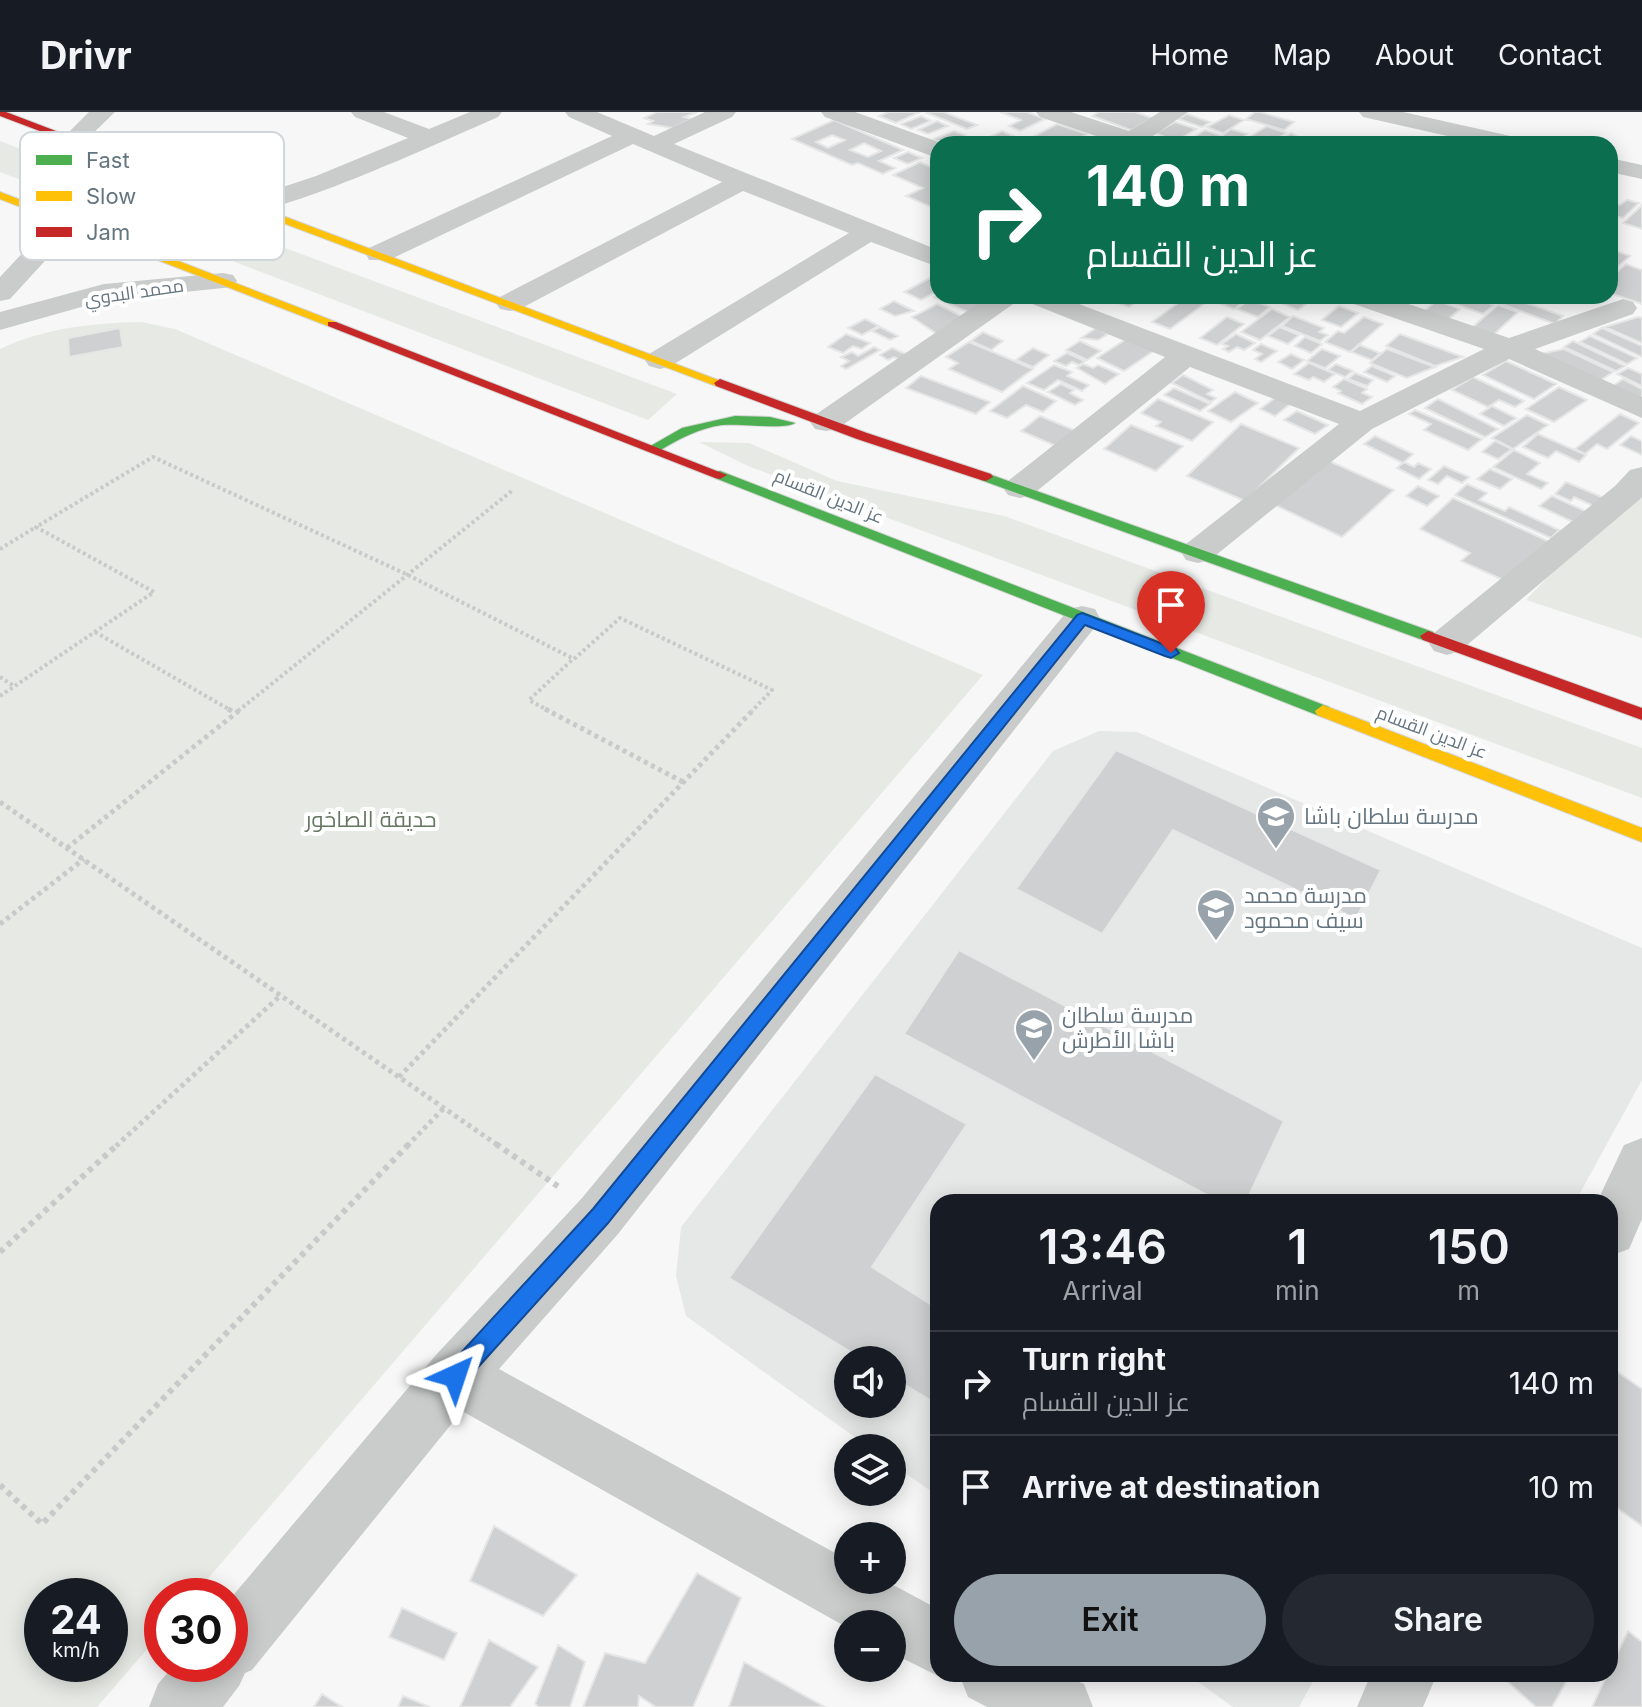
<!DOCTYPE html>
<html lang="en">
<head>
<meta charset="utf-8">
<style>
  body { margin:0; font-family:Inter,Cairo,sans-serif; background:#242831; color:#f1f3f6; height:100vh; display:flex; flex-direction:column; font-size:30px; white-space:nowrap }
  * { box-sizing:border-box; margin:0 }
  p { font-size:26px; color:#9ea1a6 }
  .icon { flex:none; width:44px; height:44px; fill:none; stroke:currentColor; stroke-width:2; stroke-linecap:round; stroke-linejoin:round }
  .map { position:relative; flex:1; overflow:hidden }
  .sheet { position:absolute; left:930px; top:1082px; width:688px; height:488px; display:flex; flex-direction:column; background:#171b24; border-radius:24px; box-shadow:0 4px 20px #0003 }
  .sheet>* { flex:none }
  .guide { position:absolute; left:930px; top:24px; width:688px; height:168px; border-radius:24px; box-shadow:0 4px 20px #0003; background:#0b6e4f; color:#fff; overflow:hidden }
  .buttons { position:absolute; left:834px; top:1234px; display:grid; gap:16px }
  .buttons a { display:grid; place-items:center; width:72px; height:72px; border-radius:50%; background:#171b24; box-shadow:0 4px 20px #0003; font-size:40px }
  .speed { position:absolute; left:24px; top:1466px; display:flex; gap:16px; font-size:40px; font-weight:700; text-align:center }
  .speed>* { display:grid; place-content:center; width:104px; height:104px; border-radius:50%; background:#171b24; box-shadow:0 4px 20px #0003; line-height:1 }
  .speed small { font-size:20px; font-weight:400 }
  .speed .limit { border:12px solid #d22; background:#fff; color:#111 }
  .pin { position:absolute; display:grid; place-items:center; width:68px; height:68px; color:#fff; margin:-82px -34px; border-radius:50% 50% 50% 0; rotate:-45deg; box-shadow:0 0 8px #0007 }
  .pin .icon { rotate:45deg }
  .me { position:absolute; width:88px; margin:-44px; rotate:42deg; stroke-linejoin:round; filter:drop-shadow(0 0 6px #0008) }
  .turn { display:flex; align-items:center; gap:28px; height:168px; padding:0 24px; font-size:36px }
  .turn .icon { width:104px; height:104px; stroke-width:2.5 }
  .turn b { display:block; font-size:56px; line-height:68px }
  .eta { display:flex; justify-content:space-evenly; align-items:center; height:136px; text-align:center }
  .eta b { font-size:48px; font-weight:600; line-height:56px }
  .button { display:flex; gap:16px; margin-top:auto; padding:16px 24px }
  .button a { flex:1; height:92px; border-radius:48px; background:#97a2aa; color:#111; font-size:32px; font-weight:600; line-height:92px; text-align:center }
  .button a+a { background:#242831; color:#f1f3f6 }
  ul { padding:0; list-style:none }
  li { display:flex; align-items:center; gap:24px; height:104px; padding:0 24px; border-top:2px solid #363941 }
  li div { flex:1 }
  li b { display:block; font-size:30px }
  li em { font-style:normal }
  header { display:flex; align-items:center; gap:48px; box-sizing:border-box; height:112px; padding:0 40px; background:#171b24; border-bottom:2px solid #363941 }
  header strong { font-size:38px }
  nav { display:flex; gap:44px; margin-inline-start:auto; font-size:28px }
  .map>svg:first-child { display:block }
</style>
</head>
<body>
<header>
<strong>Drivr</strong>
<nav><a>Home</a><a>Map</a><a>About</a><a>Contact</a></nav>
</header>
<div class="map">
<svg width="1642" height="1595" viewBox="0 0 1642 1595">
  <rect width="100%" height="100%" fill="#f7f7f7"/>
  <path fill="#e6e7e7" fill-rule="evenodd" d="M1099,619L1137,620L1642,836V968L1575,1090H938V1384L892,1352V1336H870L686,1204L676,1164L681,1115L1053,639ZM848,1248H892V1292H848Z
    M1187,1562H1317L1299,1595H1233Z"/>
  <path fill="#e6e9e4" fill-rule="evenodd" d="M0,29L57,51L677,282L648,308L0,60Z
    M141,210L175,217L983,563L193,1484H162V1520L97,1595H0V237C44,216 93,211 141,210ZM42,1484H110V1552H42Z
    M699,330L749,331L837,369L1004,404L1642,636V686L748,354Z
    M1642,366V526L1526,488Z"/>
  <path fill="#ced0d1" stroke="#e6e6e6" stroke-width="2" fill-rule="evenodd" d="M657,0H697L684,5L691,7L673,16L648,12L653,9L644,6Z
    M888,0H920L896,11L879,4Z
    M930,0H944L977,13L967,17L927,1Z
    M1000,0H1027L1045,7L1020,19L1009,14L1021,8Z
    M1099,0H1135L1152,6L1131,18L1092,4Z
    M1255,0H1260L1294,10L1284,18L1246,7Z
    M1187,2L1210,10L1202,15L1178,7Z
    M1229,3L1244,8L1223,21L1207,15Z
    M921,4L931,9L911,17L901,12Z
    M834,8L903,38L879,49L895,56L883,62L858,51L852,53L792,27ZM832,23L845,28L828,36L816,30ZM864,31L881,39L868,45L850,38Z
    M937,9L948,14L928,22L918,18Z
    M1175,10L1196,17L1176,29L1155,21Z
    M1057,12L1087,22L1069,32H1052L1033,25Z
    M1267,14L1286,21L1269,32L1245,28Z
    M1231,17L1247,22L1234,32H1184L1205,18L1222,24Z
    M954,19L965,23L945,32L934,27Z
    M1002,19L1013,24L996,32L977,31Z
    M1291,21L1302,27L1296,31L1299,32H1275Z
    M908,40L922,46L908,52L894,46Z
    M920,50L938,58V98L906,84L923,76L893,63Z
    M1627,88L1639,91L1623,106L1610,102L1611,91L1620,93Z
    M1642,93V117L1623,111Z
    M1610,137L1630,144L1610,162Z
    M1626,152L1642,158V192L1610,181V166Z
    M937,162L938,179L921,188L904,180Z
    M938,182L982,184L990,188L968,200L934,185Z
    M1123,184H1145L1129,195L1115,190Z
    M1188,184L1208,189L1170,217L1152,210Z
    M1220,184H1244L1241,186L1246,188L1234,197L1214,189Z
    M1290,184H1310L1314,186L1298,198L1281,191Z
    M1434,184H1470L1494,193L1483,202Z
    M1507,184L1563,204L1555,212L1499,191Z
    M1250,187L1270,195L1258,205L1237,197Z
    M1437,188L1460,197L1443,212L1420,203Z
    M894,189L914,199L895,204L880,197Z
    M937,192L969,208L940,224L912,205Z
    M1498,193L1518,200L1489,227L1468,219Z
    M1339,194L1358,201L1341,215L1322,208Z
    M1272,197L1290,205L1260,228L1241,220Z
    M1293,204L1324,216L1319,220L1328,223L1320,229L1282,214Z
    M1227,205L1244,212L1217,233L1200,226Z
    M1364,205L1383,212L1350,240L1325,230L1338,219L1344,221Z
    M1638,205L1642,206V231L1605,215Z
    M865,207L879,214L862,223L848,216Z
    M880,215L898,224L890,228L872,219Z
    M1280,215L1299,223L1288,232L1268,224Z
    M120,216L123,235L69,245L68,226Z
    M1096,216L1108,222L1098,228L1081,226Z
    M1602,216L1642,234V245L1593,222Z
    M983,220L1003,229L991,238L971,229Z
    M846,222L870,231L862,237L853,234L843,241L828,235Z
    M1236,222L1255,231L1244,238L1237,235L1229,240L1223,237L1228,234L1222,232Z
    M1400,222L1463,245L1435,254L1386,234Z
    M1590,224L1637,246L1627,252L1580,230Z
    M1305,225L1322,232L1311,241L1295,234Z
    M1128,226L1155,238L1124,259L1097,246Z
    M1080,229L1101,239L1087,248L1066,238Z
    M1573,229L1625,254L1616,259L1564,235Z
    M969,230L1033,257L1002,280L949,257L958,251L946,245Z
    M1261,232L1277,239L1261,250L1255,247L1262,242L1253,238Z
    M1360,233L1380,241L1372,248L1351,240Z
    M874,235L880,238L846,257L841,254L849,249L841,245L852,240L858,244Z
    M892,236L913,245L905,250L894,245L888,248L880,243Z
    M1033,236L1049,243L1033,255L1016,248Z
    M1322,237L1340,244L1325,256L1307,249Z
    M1387,237L1435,255L1407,266L1370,251Z
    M1564,237L1613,260L1598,270L1540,242Z
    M1067,241L1085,249L1079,253L1072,250L1066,254L1054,249Z
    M1291,242L1304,248L1292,257L1278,250Z
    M1506,249L1556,272L1534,287L1483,263Z
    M1309,251L1335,262L1324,270L1313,265L1309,268L1294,262Z
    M1083,252L1093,256L1098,253L1119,262L1105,272L1077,256Z
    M1336,252L1353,259L1345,265L1328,258Z
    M1054,253L1072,260L1067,264L1089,273L1082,279L1058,268L1044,278L1027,271Z
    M1372,254L1395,264L1387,270L1364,260Z
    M1628,256L1642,262V274L1617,262Z
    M1355,261L1373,268L1367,274L1348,267Z
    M1183,263L1213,278L1207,282L1216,286L1211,290L1172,271Z
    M921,264L990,290L976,302L906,276Z
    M1473,265L1524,289L1515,295L1499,288L1488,295L1452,278Z
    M1344,267L1367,277L1362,281L1372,285L1362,292L1338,281L1341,279L1333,275Z
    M1623,267L1642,277V291L1610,276Z
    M1061,272L1074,278L1070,281L1083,288L1075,293L1048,280Z
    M1023,274L1056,289L1043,300L1026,293L1007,306L990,299Z
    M1559,275L1587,288L1554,310L1526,297Z
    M1174,276L1210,292L1200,299L1164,283Z
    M1235,280L1258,291L1231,310L1208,299Z
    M1279,283L1294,289L1275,304L1260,297Z
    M1158,287L1213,310L1192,329L1156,314L1161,310L1141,301Z
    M1438,287L1498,317L1485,325L1425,296Z
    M1492,294L1516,306L1504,314L1480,302Z
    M1415,298L1482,327L1468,338L1424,318L1431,312L1409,302Z
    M1297,299L1328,313L1315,322L1284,308Z
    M1620,302L1639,311L1607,337L1597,332L1585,342L1575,337Z
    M1527,303L1548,313L1513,337L1492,326Z
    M1040,304L1074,318L1056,334L1021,319Z
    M1241,312L1299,336L1245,389L1187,364Z
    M1131,313L1183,334L1156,359L1104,337Z
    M1538,322L1586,343L1579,350L1556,339L1548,346L1523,335Z
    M1375,324L1413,342L1403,351L1364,332Z
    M1631,324L1642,329V343L1620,333Z
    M1495,329L1512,337L1498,347L1482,340Z
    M1514,338L1540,351L1527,362L1548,371L1541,377L1493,355Z
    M1327,348L1394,378L1342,425L1275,393Z
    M1404,350L1414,355L1418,351L1431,357L1419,367L1397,356Z
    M1444,354L1469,365L1462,371L1447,364L1438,372L1428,368Z
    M1490,357L1512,367L1500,377L1477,367Z
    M1566,370L1604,386L1596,395L1574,385L1571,389L1555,382Z
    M1467,372L1487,381L1479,388L1505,399L1509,395L1559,418L1551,426L1455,383Z
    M1418,374L1439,384L1427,394L1406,384Z
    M1552,384L1585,399L1573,410L1539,394Z
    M1453,386L1550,430L1510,471L1461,449L1470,441L1420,417Z
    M1116,638L1381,758L1356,807L1173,718L1102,822L1016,777Z
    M959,838L1284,1009L1246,1090H1220L904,922Z
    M875,962L967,1012L872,1155L938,1197V1293L892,1265V1248H864L729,1166Z
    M1616,1259L1642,1277V1414L1610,1391V1271Z
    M494,1414L577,1463L543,1504L470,1469Z
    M697,1461L741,1486L693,1595H656L639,1584L638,1595H583L605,1541L645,1551Z
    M402,1496L457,1521L444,1548L389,1525Z
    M1628,1519L1642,1530V1595H1592Z
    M489,1528L538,1555L510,1595H460Z
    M558,1533L585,1550L570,1595H539L535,1592Z
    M744,1550L825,1595H729Z
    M1499,1562H1556L1566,1570L1552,1595H1536Z
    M322,1582L342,1595H314Z
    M403,1584L430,1595H398Z"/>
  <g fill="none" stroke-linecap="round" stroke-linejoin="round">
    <g stroke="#d3d4d4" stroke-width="2">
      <path id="fast" d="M735,304L770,305L795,311C786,318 739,311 722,313C699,316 679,327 659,339L647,336L682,316Z
        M720,359L1329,595L1331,599L1323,605L1317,603L715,366V360Z
        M986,361L1433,520L1436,524L1428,529L1423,528L981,368L979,365Z"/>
    </g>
    <g stroke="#d3d4d4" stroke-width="2">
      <path id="slow" d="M0,80L336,210L338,212L328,214L0,87Z
        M267,101H275L726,271L716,274L267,105Z
        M1323,593L1642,716V730L1317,603L1315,599Z"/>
    </g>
    <g stroke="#d3d4d4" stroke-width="2">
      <path id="jam" d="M0,0H6L276,103L267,105L0,4Z
        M328,210H336L727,363L720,367L715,366L328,214Z
        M720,267L867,321L991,362L993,365L986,369L981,368L857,327L716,274L714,271Z
        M1428,519L1642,596V608L1423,528L1420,524Z"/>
    </g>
    <path stroke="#c8c9ca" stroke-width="4" stroke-dasharray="3 3" stroke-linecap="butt" d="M0,437L36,415
      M95,520L232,599
      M0,565L14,574
      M0,584L154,480L36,415L153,345L406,462L574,547L620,506L772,578L752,599
      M238,599L513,378
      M549,599L529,588L573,547"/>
    <path stroke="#c8c9ca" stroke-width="5" stroke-dasharray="4 4" stroke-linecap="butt" d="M228,597L234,600
      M545,597L683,670
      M0,690L499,1034
      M67,736L241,597
      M0,812L84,747
      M399,965L754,597
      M116,1034L281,883
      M407,1034L444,996"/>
    <path stroke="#c8c9ca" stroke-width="6" stroke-dasharray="5 5" stroke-linecap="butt" d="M496,1032L559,1075
      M0,1140L118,1032
      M0,1373L42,1412L409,1032"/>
    <path fill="#cacccc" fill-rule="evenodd" d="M89,0H115L81,33H65L61,28Z
      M351,0H384L429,17L470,0H502L498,5C456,23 273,108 240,99L236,94L240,89L316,64L408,26L355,5Z
      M565,0H597L654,24L705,0H736L732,5L674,32L938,138V155L871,130L671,254L660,257L649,254L645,248L649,242L849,121L743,79L520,197L510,199L500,197L496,191L500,185L722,70L633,32L389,148H369L366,142L369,136L612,24L569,5Z
      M821,0H855L944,32H938V45L929,43L825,5Z
      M1036,0H1071L1129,19L1160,0H1188L1150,26L1156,32H1112L1114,30L1040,5Z
      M1359,0H1403L1524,27L1527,32H1483L1363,5Z
      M1610,46L1642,53V67L1610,60Z
      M67,101L76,103L80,109L76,115L10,187L0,189V165L58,103Z
      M223,161L233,163L237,169L233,175L106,188L0,218V200L104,172Z
      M989,184H1058L1360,299L1484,237L1348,190L1344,184H1385L1509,226L1623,187L1633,190L1637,196L1633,202L1535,237L1642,285V306L1509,247L1372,317L1210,448L1198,451L1186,448L1181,440L1186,432L1339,312L1190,255L1032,383L1020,386L1008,383L1003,376L1008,369L1165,245L1020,187L837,317L826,319L815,317L810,310L815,303Z
      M1642,355V385L1639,388L1460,539L1447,543L1434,539L1428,530L1434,521L1615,374L1630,358Z
      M1082,494L1095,497L1100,506L1095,515L618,1122L499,1257L848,1448V1468H884L938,1497V1562H942L938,1564L892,1541V1512H848V1516L462,1299L252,1558L245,1561L239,1574L223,1595H149L158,1572L175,1552H230V1487L435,1244L582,1086L1069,497Z
      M1642,1026V1107L1629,1137L1610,1144V1090H1597L1624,1033Z
      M959,1562H1059L1084,1572L1093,1595H987L968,1585Z
      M1371,1562H1437L1423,1595H1357Z"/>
    <use href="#fast" fill="#4caf50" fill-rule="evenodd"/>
    <use href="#slow" fill="#ffc107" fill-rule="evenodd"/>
    <use href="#jam" fill="#c62828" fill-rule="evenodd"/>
  </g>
  <path fill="#1a73e8" stroke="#114b97" stroke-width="2" d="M1082,501L1176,537L1179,541L1171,546L1165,544L1085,513L608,1111L463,1272L455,1276L447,1272L443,1264L447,1256L593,1097L1077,503Z"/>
  <defs>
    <g id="school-pin" transform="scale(2)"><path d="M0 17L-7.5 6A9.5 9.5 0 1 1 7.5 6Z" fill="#97a2aa" stroke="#fff"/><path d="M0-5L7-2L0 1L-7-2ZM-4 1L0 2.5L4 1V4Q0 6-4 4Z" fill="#fff"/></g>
  </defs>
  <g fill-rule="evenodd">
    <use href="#school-pin" x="1276" y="704"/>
    <use href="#school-pin" x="1216" y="796"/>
    <use href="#school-pin" x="1034" y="916"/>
  </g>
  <g text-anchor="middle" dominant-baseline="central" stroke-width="8" stroke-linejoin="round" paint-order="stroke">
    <g font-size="18" fill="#647580" stroke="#fff">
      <text transform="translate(134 180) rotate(-8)">محمد البدوي</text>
      <text transform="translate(829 384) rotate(22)">عز الدين القسام</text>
      <text transform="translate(1432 620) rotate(21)">عز الدين القسام</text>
    </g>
    <g font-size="22" fill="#647580" stroke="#fff" text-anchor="start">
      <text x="1304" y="704">مدرسة سلطان باشا</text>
      <text x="1244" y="783">مدرسة محمد<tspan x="1244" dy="25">سيف محمود</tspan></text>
      <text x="1062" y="903">مدرسة سلطان<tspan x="1062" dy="25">باشا الأطرش</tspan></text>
    </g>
    <g font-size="22" fill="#677862" stroke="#fff">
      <text x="371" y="707">حديقة الصاخور</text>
    </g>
  </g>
  <rect x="20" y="20" width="264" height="128" rx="12" fill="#fff" stroke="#d0d6d9" stroke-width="2"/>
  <rect x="36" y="43" width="36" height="10" fill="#4caf50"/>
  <rect x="36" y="79" width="36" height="10" fill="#ffc107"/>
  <rect x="36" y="115" width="36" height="10" fill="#c62828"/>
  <g font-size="22" fill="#647580">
    <text x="86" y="56">Fast</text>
    <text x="86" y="92">Slow</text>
    <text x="86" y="128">Jam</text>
  </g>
</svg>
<div class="buttons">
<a><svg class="icon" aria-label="sound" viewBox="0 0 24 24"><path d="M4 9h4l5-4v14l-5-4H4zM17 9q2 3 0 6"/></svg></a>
<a><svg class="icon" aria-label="layers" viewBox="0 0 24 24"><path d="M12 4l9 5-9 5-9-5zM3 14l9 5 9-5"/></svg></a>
<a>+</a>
<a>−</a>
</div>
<div class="speed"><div>24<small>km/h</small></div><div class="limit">30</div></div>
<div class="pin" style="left:1171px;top:541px;background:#d93025"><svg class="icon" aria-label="arrive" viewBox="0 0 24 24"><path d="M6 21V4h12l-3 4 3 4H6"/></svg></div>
<svg class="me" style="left:455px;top:1264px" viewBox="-20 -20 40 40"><path d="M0-17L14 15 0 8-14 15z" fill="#1a73e8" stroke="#fff" stroke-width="4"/></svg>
<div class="guide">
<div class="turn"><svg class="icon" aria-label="right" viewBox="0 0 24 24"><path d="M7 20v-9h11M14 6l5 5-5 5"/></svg><div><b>140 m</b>عز الدين القسام</div></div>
</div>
<section class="sheet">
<div class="eta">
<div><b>13:46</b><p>Arrival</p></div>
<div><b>1</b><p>min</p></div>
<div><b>150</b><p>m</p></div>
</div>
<ul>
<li><svg class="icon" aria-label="right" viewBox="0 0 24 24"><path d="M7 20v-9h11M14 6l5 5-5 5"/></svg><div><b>Turn right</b><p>عز الدين القسام</p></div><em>140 m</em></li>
<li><svg class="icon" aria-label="arrive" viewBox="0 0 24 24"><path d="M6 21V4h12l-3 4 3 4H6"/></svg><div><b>Arrive at destination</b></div><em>10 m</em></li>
</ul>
<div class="button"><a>Exit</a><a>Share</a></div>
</section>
</div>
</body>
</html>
